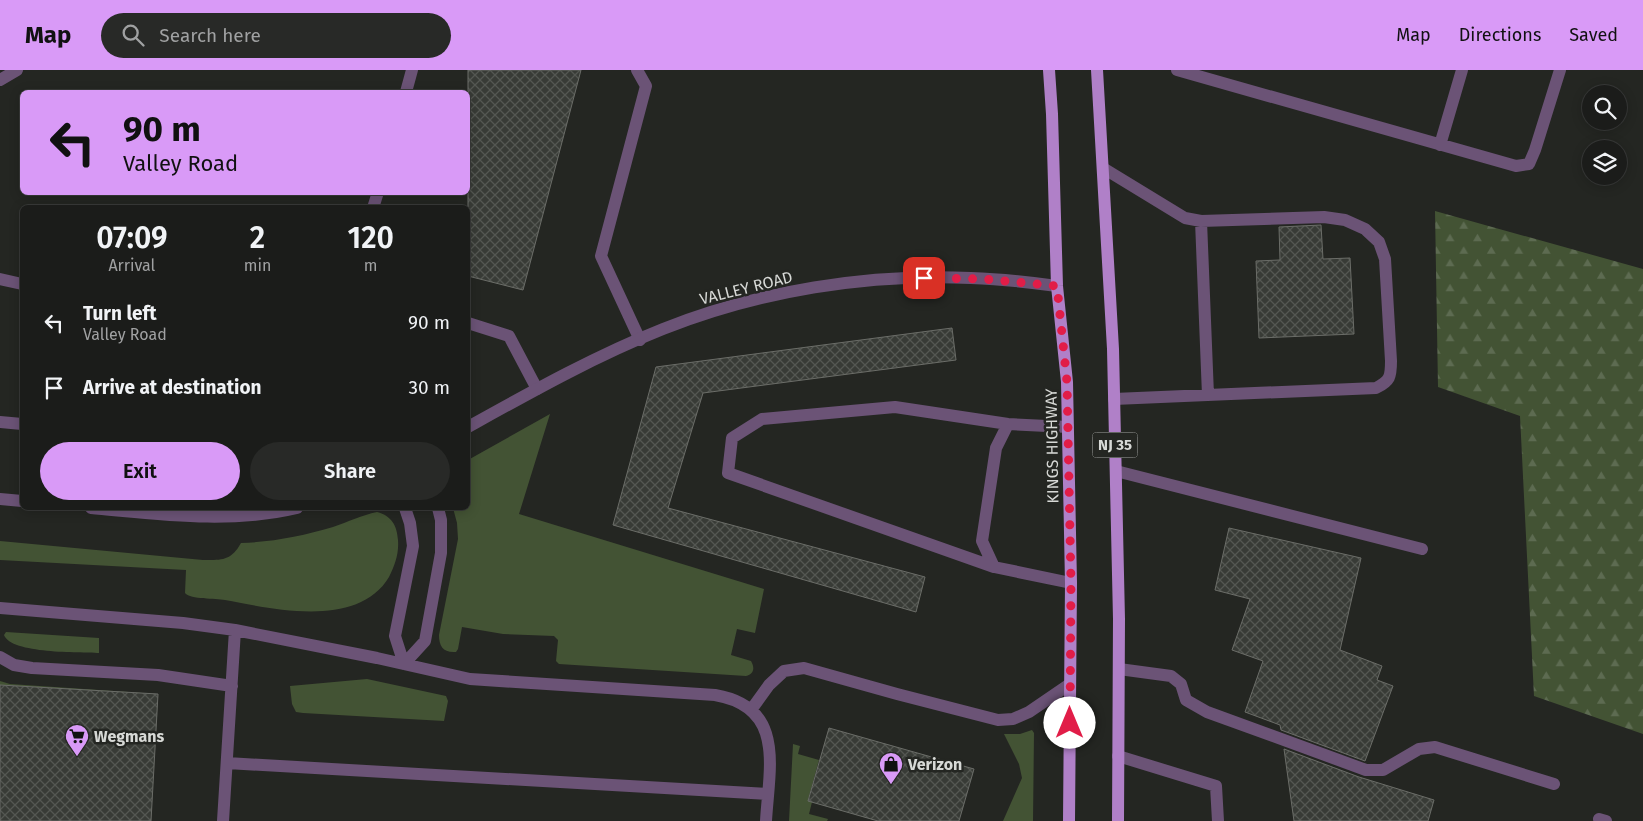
<!DOCTYPE html>
<html lang="en">
<head>
<meta charset="utf-8">
<style>
  body { margin:0; font-family:"Fira Sans",sans-serif; background:#282927; color:#f1f3f6; height:100vh; display:flex; flex-direction:column; font-size:19px; white-space:nowrap }
  * { box-sizing:border-box; margin:0 }
  p { font-size:16px; color:#a0a1a2 }
  .icon { flex:none; width:28px; height:28px; fill:none; stroke:currentColor; stroke-width:2; stroke-linecap:round; stroke-linejoin:round }
  .map { position:relative; flex:1; overflow:hidden }
  .details { position:absolute; left:20px; top:135px; width:450px; height:305px; display:flex; flex-direction:column; background:#1b1c1a; border-radius:8px; box-shadow:0 2px 12px #0003,0 0 0 1px #393a39 }
  .details>* { flex:none }
  .hud { position:absolute; left:20px; top:20px; width:450px; height:105px; border-radius:8px; box-shadow:0 2px 12px #0003,0 0 0 1px #393a39; background:#d99af7; color:#111; overflow:hidden }
  .tools { position:absolute; left:1582px; top:15px; display:grid; gap:10px }
  .tools a { display:grid; place-items:center; width:45px; height:45px; border-radius:50%; background:#1b1c1a; box-shadow:0 2px 12px #0003,0 0 0 1px #393a39; font-size:25px }
  .pin { position:absolute; display:grid; place-items:center; width:42px; height:42px; color:#fff; margin:-21px; border-radius:10px; box-shadow:0 2px 8px #0006 }
  .me { position:absolute; width:55px; margin:-28px; rotate:0deg; stroke-linejoin:round; filter:drop-shadow(0 0 4px #0008) }
  .turn { display:flex; align-items:center; gap:18px; height:105px; padding:0 20px; font-size:22px }
  .turn .icon { width:65px; height:65px; stroke-width:2.5 }
  .turn b { display:block; font-size:35px; line-height:42px }
  .eta { display:flex; justify-content:space-evenly; align-items:center; height:85px; text-align:center }
  .eta b { font-size:30px; font-weight:600; line-height:35px }
  .button { display:flex; gap:10px; margin-top:auto; padding:10px 20px }
  .button a { flex:1; height:58px; border-radius:30px; background:#d99af7; color:#111; font-size:20px; font-weight:600; line-height:58px; text-align:center }
  .button a+a { background:#282927; color:#f1f3f6 }
  ul { padding:0; list-style:none }
  li { display:flex; align-items:center; gap:15px; height:65px; padding:0 20px }
  li div { flex:1 }
  li b { display:block; font-size:19px }
  li em { font-style:normal }
  header { display:flex; align-items:center; gap:30px; box-sizing:border-box; height:70px; padding:0 25px; background:#d99af7; color:#111 }
  header strong { font-size:24px }
  nav { display:flex; gap:28px; margin-inline-start:auto; font-size:18px }
  .search { width:350px; height:45px; background:#282927; display:flex; align-items:center; gap:12px; box-sizing:border-box; padding:0 18px; border-radius:28px; color:#a0a1a2; font-size:19px }
  .map>svg:first-child { display:block }
</style>
</head>
<body>
<header>
<strong>Map</strong>
<div class="search"><svg class="icon" aria-label="search" viewBox="0 0 24 24"><circle cx="10" cy="10" r="6"/><path d="M15 15l6 6"/></svg>Search here</div>
<nav><a>Map</a><a>Directions</a><a>Saved</a></nav>
</header>
<div class="map">
<svg width="1643" height="751" viewBox="0 0 1643 751">
  <defs>
    <pattern id="forest-firs" width="22" height="20" patternUnits="userSpaceOnUse" patternTransform="scale(1.25)"><rect width="22" height="20" fill="#435334"/><path d="M5 1l3.5 6h-7zM16 11l3.5 6h-7z" fill="#5d6b51"/></pattern>
    <pattern id="building-cross-hatch" width="8" height="8" patternUnits="userSpaceOnUse" patternTransform="scale(1.25)"><rect width="8" height="8" fill="#383b36"/><path d="M0 0l8 8M0 8l8-8" fill="none" stroke="#545752"/></pattern>
  </defs>
  <rect width="100%" height="100%" fill="#242622"/>
  <path fill="#435334" d="M550,344L519,444L764,519L755,563L737,559L731,585L751,591C755,598 754,604 746,606L559,594L556,591L558,570L554,566L503,564L462,557L458,579L456,582C443,583 439,576 439,565L458,469L457,453L453,438H468V390Z
    M377,442C392,446 397,456 398,470C399,484 395,495 389,507C358,559 273,539 225,530C215,528 191,530 185,523L186,500L0,490V471L203,490C222,490 231,491 241,473C272,472 303,466 333,457C348,452 362,445 377,442Z
    M6,562L99,568V583C80,582 11,584 4,565Z
    M367,609L446,626L448,631L444,651L303,643L296,642L292,634L290,616Z
    M0,611L10,614L158,624L0,615Z
    M1032,660L1034,663L1033,751H1003L1022,708L1019,694L1004,664H1020Z
    M793,674L800,676L798,684L819,690L808,730L812,732L809,744L828,749L827,751H789Z"/>
  <path fill="url(#forest-firs)" d="M1435,141L1643,199V664L1534,626L1520,346L1438,317Z"/>
  <path fill="url(#building-cross-hatch)" stroke="#6b6d68" d="M468,0H581L523,220L468,206Z
    M1321,155L1323,189L1350,188L1354,264L1259,268L1256,191L1280,190L1279,157Z
    M952,258L956,290L703,323L668,438L925,507L916,542L613,455L656,297Z
    M1229,458L1361,488L1340,580L1382,596L1377,610L1393,616L1365,691L1281,660L1280,655L1245,642L1263,591L1232,580L1250,529L1215,520Z
    M0,615L158,624L151,751H0Z
    M829,658L974,699L959,751H878L808,731Z
    M1284,679L1359,707L1434,730L1428,751H1294Z"/>
  <g fill="none" stroke-linecap="round" stroke-linejoin="round">
    <path stroke="#6b5376" stroke-width="12" d="M637,0L646,16L601,186L640,270
      M1177,0L1516,96L1529,94L1535,80L1560,0
      M406,22L412,0
      M1440,75L1462,0
      M1103,98L1185,148L1201,151L1324,147L1345,150L1365,159L1379,172L1385,189L1391,291C1391,307 1390,311 1376,318L1114,329
      M373,138L378,122
      M1201,151L1208,325
      M468,253L509,266L537,319
      M1068,357L1008,354L895,337L762,349L732,368L728,403L994,497L1071,513
      M1116,401L1422,479
      M994,497L982,471L996,378L1008,354
      M0,538L183,553L235,560
      M0,587L14,595L32,598L158,605L232,616
      M404,594L425,571L441,483V450L438,438
      M404,594L395,566L413,476L410,453L405,438
      M1119,599L1171,606L1181,614L1186,630L1207,642L1366,700H1383L1419,679L1435,677L1554,714
      M751,640L769,615L784,601L804,598L897,624L998,650L1013,649L1029,642L1070,614
      M1118,686L1216,716L1218,751
      M227,693L768,724
      M1599,749L1606,751
      M223,751L235,560L377,588L470,609L715,625C786,637 769,698 766,751"/>
    <path stroke="#6b5376" stroke-width="12" d="M0,10L17,0
      M0,209L22,214
      M0,352L22,354
      M468,357C531,322 595,286 663,259C759,221 868,203 971,208C1000,209 1028,212 1057,216
      M0,429L22,431
      M91,438C159,444 229,454 297,438"/>
    <path stroke="#b080c8" stroke-width="12" d="M1049,0L1052,44L1057,216L1067,312L1071,513L1069,751
      M1097,0L1113,279L1119,549L1118,751"/>
  </g>
  <g fill="none" stroke-linecap="round" stroke-linejoin="round">
    <path stroke="#e11d48" stroke-width="9" stroke-dasharray="0 16.2" d="M924,208L984,209L1057,216L1067,312L1071,513L1070,653"/>
  </g>
  <defs>
    <g id="supermarket-pin" transform="scale(1.25)"><path d="M0 17L-7.5 6A9.5 9.5 0 1 1 7.5 6Z" fill="#d99af7" stroke="#242622"/><path d="M-6-5.5h2.5l.6 2H6L4.5 2H-2.5L-4.4-4H-6ZM-1.5 3.2a1.3 1.3 0 1 0 .1 0ZM3 3.2a1.3 1.3 0 1 0 .1 0Z" fill="#111"/></g>
    <g id="shop-pin" transform="scale(1.25)"><path d="M0 17L-7.5 6A9.5 9.5 0 1 1 7.5 6Z" fill="#d99af7" stroke="#242622"/><path d="M-5-2.5h2.3a2.7 3.5 0 0 1 5.4 0H5L5.5 6h-11ZM-1.5-2.5h3a1.5 2.3 0 0 0-3 0Z" fill="#111"/></g>
  </defs>
  <g fill-rule="evenodd">
    <use href="#supermarket-pin" x="77" y="666"/>
    <use href="#shop-pin" x="891" y="694"/>
  </g>
  <g text-anchor="middle" dominant-baseline="central" stroke-width="5" stroke-linejoin="round" paint-order="stroke">
    <rect fill="#242622" stroke="#a1a3a0" stroke-width="1" x="1092.5" y="362.5" width="45" height="25" rx="4"/>
    <g font-size="15" font-weight="bold" fill="#d7d9d6">
      <text x="1115" y="375">NJ 35</text>
    </g>
    <g font-size="16" fill="#d7d9d6" stroke="#242622">
      <text transform="translate(746 218) rotate(-14)">VALLEY ROAD</text>
      <text transform="translate(1052 376) rotate(-91)">KINGS HIGHWAY</text>
    </g>
    <g font-size="16" font-weight="bold" fill="#d7d9d6" stroke="#242622" text-anchor="start">
      <text x="94" y="666">Wegmans</text>
      <text x="908" y="694">Verizon</text>
    </g>
  </g>
</svg>
<div class="tools">
<a><svg class="icon" aria-label="search" viewBox="0 0 24 24"><circle cx="10" cy="10" r="6"/><path d="M15 15l6 6"/></svg></a>
<a><svg class="icon" aria-label="layers" viewBox="0 0 24 24"><path d="M12 4l9 5-9 5-9-5zM3 14l9 5 9-5"/></svg></a>
</div>
<div class="pin" style="left:924px;top:208px;background:#d93025"><svg class="icon" aria-label="arrive" viewBox="0 0 24 24"><path d="M6 21V4h12l-3 4 3 4H6"/></svg></div>
<svg class="me" style="left:1070px;top:653px" viewBox="-20 -20 40 40"><circle r="19" fill="#fff"/><path d="M0-13L10 11 0 6-10 11z" fill="#e11d48"/></svg>
<div class="hud">
<div class="turn"><svg class="icon" aria-label="left" viewBox="0 0 24 24"><path d="M17 20v-9H6M10 6l-5 5 5 5"/></svg><div><b>90 m</b>Valley Road</div></div>
</div>
<section class="details">
<div class="eta">
<div><b>07:09</b><p>Arrival</p></div>
<div><b>2</b><p>min</p></div>
<div><b>120</b><p>m</p></div>
</div>
<ul>
<li><svg class="icon" aria-label="left" viewBox="0 0 24 24"><path d="M17 20v-9H6M10 6l-5 5 5 5"/></svg><div><b>Turn left</b><p>Valley Road</p></div><em>90 m</em></li>
<li><svg class="icon" aria-label="arrive" viewBox="0 0 24 24"><path d="M6 21V4h12l-3 4 3 4H6"/></svg><div><b>Arrive at destination</b></div><em>30 m</em></li>
</ul>
<div class="button"><a>Exit</a><a>Share</a></div>
</section>
</div>
</body>
</html>
